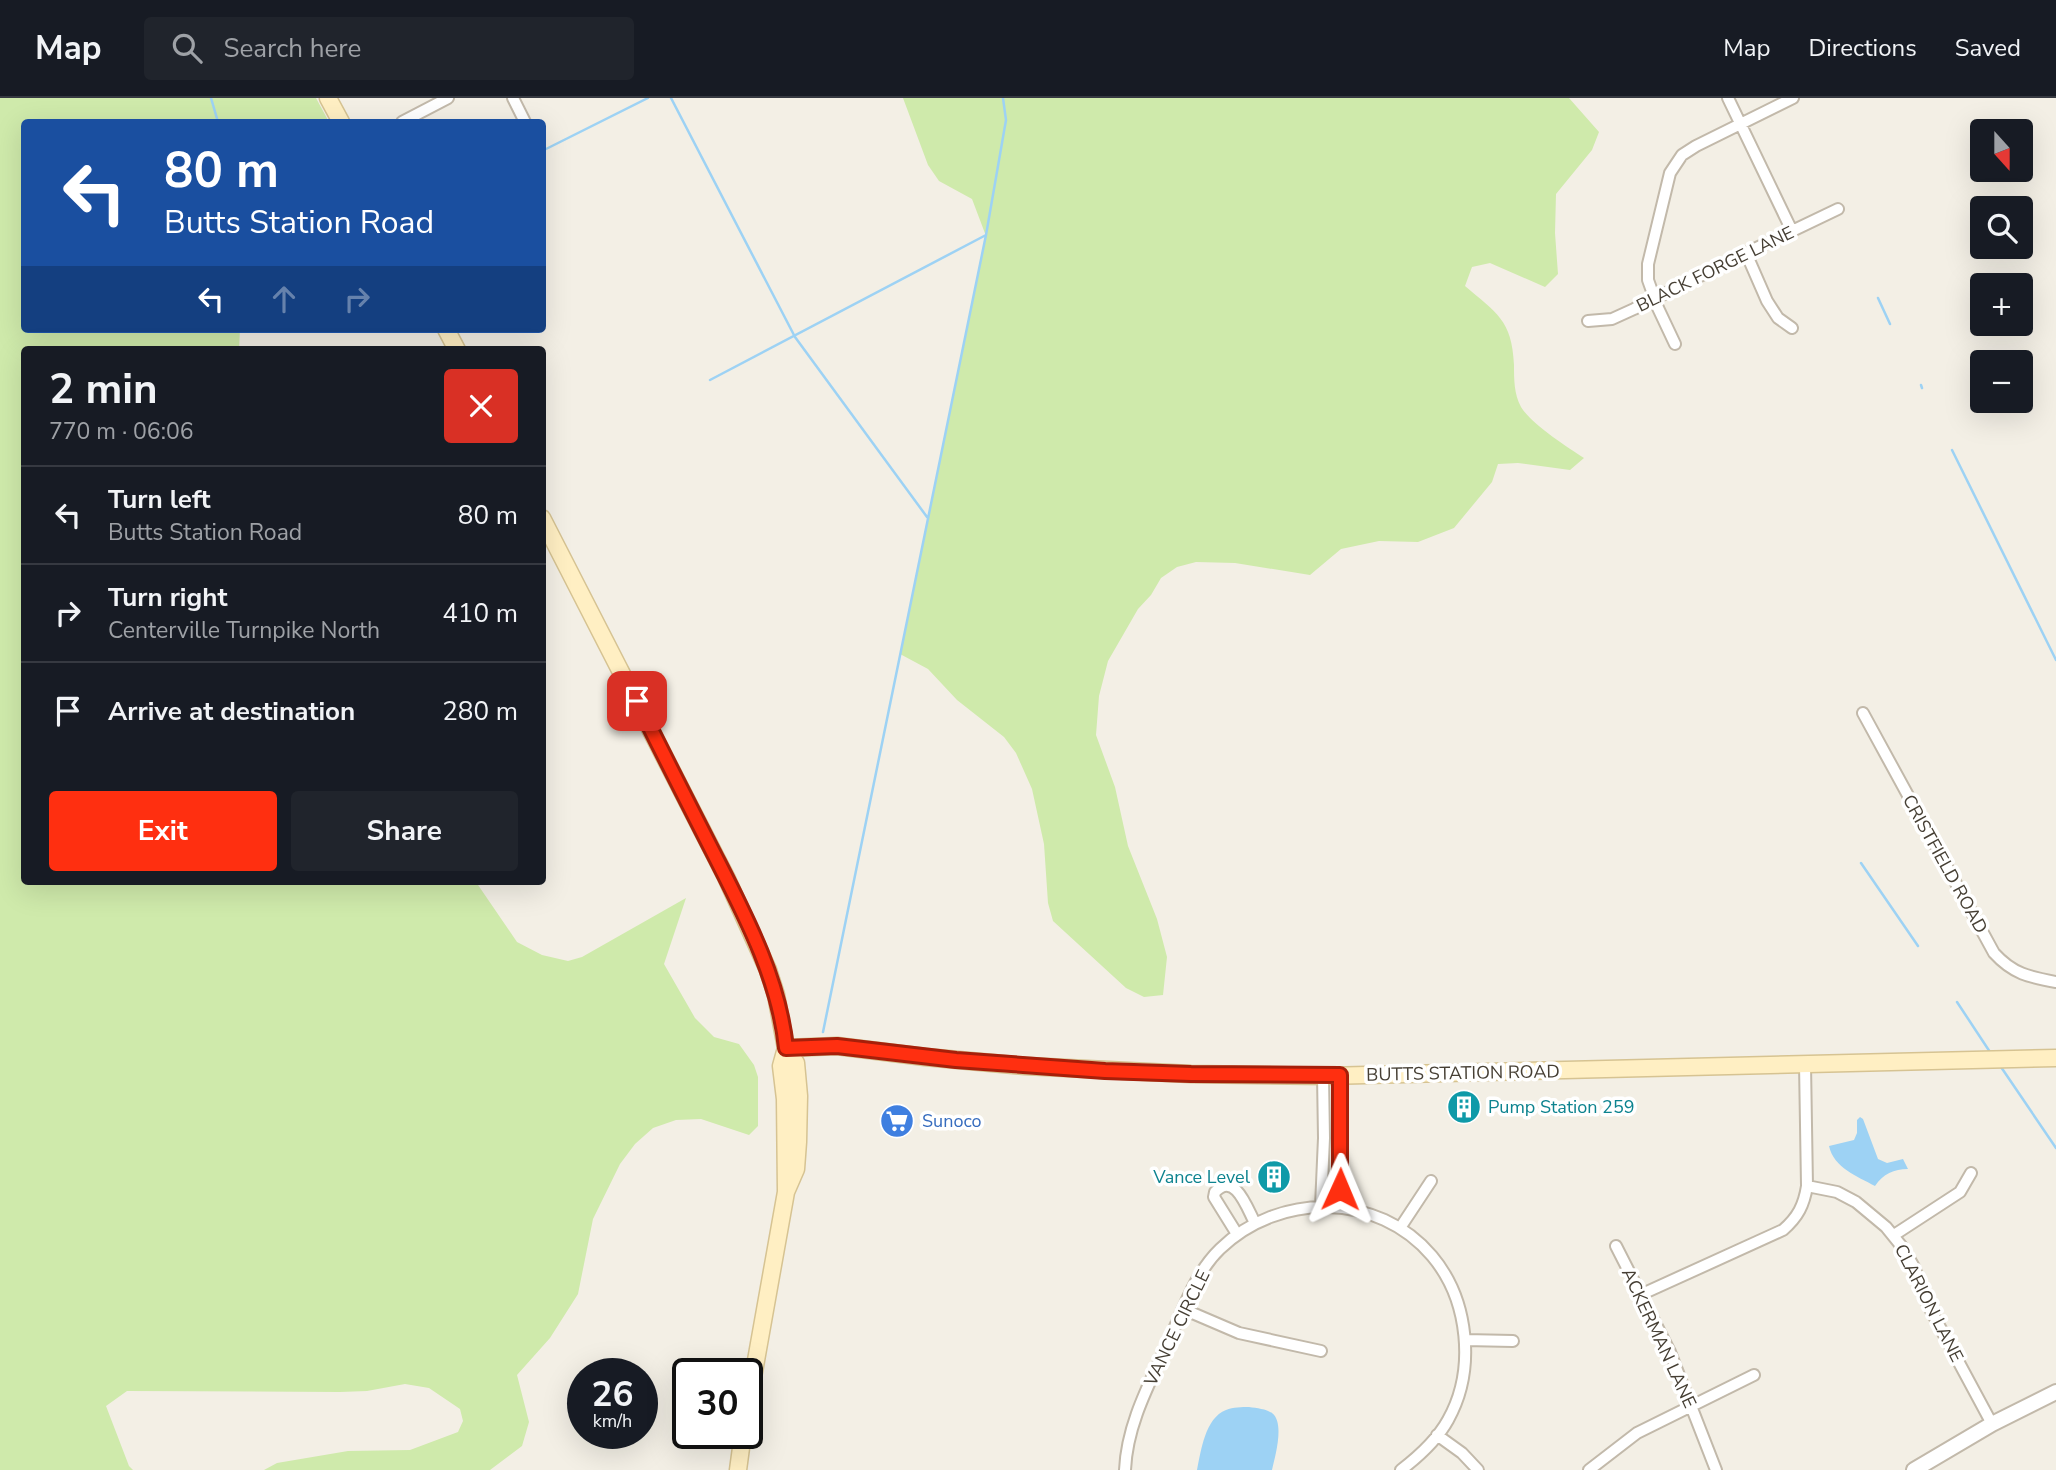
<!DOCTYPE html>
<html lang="en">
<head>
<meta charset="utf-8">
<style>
  body { margin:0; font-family:"Nunito Sans",sans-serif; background:#20242c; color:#f1f3f6; height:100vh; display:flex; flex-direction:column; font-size:26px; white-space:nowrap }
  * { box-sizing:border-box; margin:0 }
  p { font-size:23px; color:#9ea1a6 }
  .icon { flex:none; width:38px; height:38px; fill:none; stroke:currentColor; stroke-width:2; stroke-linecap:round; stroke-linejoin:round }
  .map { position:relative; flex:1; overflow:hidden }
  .panel { position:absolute; left:21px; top:248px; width:525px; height:539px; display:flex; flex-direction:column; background:#171b24; border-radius:7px; box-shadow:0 7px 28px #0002 }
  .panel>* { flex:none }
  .banner { position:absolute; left:21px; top:21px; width:525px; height:214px; border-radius:7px; box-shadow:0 7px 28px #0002; background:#1a4fa0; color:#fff; overflow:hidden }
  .needle { width:46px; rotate:159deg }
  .buttons { position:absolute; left:1970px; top:21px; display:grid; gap:14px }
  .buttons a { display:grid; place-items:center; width:63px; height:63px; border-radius:7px; background:#171b24; box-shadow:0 7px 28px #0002; font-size:35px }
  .speed { position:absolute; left:567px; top:1260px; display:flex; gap:14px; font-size:35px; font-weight:700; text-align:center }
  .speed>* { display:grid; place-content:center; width:91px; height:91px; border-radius:50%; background:#171b24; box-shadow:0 7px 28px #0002; line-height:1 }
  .speed small { font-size:18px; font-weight:400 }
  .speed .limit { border:4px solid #111; border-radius:10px; background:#fff; color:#111 }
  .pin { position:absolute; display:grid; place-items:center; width:60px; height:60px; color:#fff; margin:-30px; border-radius:14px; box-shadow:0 4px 10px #0006 }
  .me { position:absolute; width:77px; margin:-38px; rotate:1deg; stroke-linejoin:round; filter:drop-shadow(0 0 5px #0008) }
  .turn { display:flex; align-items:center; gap:24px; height:147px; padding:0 28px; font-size:32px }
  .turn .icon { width:91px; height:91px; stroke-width:2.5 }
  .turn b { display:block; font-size:49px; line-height:60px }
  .lanes { display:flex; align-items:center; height:66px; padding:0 28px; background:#0003; justify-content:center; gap:35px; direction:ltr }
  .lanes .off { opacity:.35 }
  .round { display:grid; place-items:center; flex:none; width:74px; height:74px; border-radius:7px; background:#20242c }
  .headline { display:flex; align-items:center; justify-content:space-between; height:119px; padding:0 28px }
  h1 { font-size:42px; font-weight:700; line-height:52px }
  .button { display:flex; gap:14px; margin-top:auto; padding:14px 28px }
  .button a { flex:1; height:80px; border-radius:7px; background:#ff2f10; color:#fff; font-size:28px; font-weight:700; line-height:80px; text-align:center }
  .button a+a { background:#20242c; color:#f1f3f6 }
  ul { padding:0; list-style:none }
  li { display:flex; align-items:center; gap:21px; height:98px; padding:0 28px; border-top:2px solid #363941 }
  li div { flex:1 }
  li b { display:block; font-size:26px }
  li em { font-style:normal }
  header { display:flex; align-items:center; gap:42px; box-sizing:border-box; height:98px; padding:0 35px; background:#171b24; border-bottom:2px solid #363941 }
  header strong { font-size:33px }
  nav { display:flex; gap:38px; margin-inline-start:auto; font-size:24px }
  .search { width:490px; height:63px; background:#20242c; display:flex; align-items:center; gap:18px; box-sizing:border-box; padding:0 24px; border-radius:7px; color:#9ea1a6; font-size:26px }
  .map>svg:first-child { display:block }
</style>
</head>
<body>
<header>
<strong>Map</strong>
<div class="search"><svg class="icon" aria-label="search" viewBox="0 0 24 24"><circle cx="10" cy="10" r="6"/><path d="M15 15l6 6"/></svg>Search here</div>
<nav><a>Map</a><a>Directions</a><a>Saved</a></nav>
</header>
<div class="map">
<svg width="2056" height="1372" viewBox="0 0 2056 1372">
  <rect width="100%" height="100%" fill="#f3efe5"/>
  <path fill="#cfeaab" d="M0,0H316L329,24H24V231H240L239,252H24V784H476L517,844L542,857L568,863L582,859L686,800L664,866L695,920L714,939L739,946L754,967L758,979V1028L749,1037L701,1021L676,1022L653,1030L635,1046L620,1066L593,1121L578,1196L550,1240L517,1277L529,1324L522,1348L490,1372H264L277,1365L348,1353L410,1352L458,1334L463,1323L460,1311L429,1290L405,1286L367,1293L340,1294L127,1293L106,1308L129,1368L133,1372H0Z
    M903,0H1569L1599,34L1592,52L1556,96L1555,135L1558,176L1545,189L1490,165L1472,169L1465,188C1496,215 1512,221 1514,267C1514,281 1514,296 1521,309C1531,326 1567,349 1584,360L1570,372L1518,365L1498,366L1492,384L1454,430L1418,444L1379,443L1341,451L1310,477L1235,465L1196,464L1177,469L1161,480L1151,497L1138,511L1108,563L1099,598L1096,637L1115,689L1128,748L1157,821L1167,859L1163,897L1144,899L1126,890L1053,823L1048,805L1044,746L1032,691L1016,655L1004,639L957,602L928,571L900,556L986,138L972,101L939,83L928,67Z"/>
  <path fill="#9dd2f4" d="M1860,1019L1863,1021L1878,1061L1887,1065L1903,1061L1908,1071C1894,1071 1883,1076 1875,1088C1857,1078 1834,1070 1829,1048L1854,1042L1857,1035V1022Z
    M1249,1309C1257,1310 1266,1311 1272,1315C1285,1325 1275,1358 1272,1372H1197C1201,1353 1205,1320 1226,1312C1233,1309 1242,1309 1249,1309Z"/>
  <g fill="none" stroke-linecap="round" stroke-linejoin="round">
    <path stroke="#9dd2f4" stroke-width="2.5" d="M211,0L218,24
      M671,0L795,239L927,419
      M542,53L648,0
      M1878,200L1890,226
      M710,282L986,137
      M1921,287L1922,290
      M1952,352L2056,562
      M1861,765L1918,848
      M1957,904L1990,954
      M823,934L986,137L1006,22L1003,0
      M2001,969L2056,1050"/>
    <g stroke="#c2b9aa" stroke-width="14">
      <path id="minor" d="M513,0L525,24
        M1728,0L1792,133
        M402,24L448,0
        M1746,155L1767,203L1778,220L1792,230
        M1588,223L1612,221L1634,211L1746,155L1838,111
        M1675,246L1658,210L1648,182V166L1670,75L1682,57L1696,48L1793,0
        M1863,615L1994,855C2013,876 2029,879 2056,884
        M1340,977L1341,1109
        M1807,1088L1837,1094L1856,1104L1886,1129L1903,1150L1914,1169L1928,1207L1992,1326
        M1321,1108L1324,1040L1323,978
        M1400,1130L1431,1083
        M1237,1136L1214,1099L1215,1094C1235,1073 1247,1110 1255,1125
        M1894,1137L1960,1094L1971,1075
        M1616,1148L1670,1254L1716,1372
        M1640,1197L1783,1132C1798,1119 1804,1107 1807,1088L1805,966
        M1183,1211L1239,1235L1321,1253
        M1465,1242L1513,1243
        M1437,1337L1462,1355L1478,1372
        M1125,1372C1127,1324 1152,1281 1171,1238C1184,1209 1196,1174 1220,1151C1279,1094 1378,1094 1432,1158C1469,1202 1476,1272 1448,1322C1437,1342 1418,1359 1401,1372
        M1589,1372L1637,1335L1754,1277"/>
    </g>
    <g stroke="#c2b9aa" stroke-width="18">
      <path id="tertiary" d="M1914,1372L1992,1326L2056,1294"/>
    </g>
    <g stroke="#d6c392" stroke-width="19">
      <path id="secondary" d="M328,0L341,24
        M446,231L457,252
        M542,420L726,779L768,872L776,897L786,950L781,968L785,1001L786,1094
        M786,950L837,948L925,959L1025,968L1191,976L1326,978L2056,960
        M747,1313L786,1094L796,1071L798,1044L799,998L796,965L786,950
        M738,1372L743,1335"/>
    </g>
    <use href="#minor" stroke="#fff" stroke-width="10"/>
    <use href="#tertiary" stroke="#fff" stroke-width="14"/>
    <use href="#secondary" stroke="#ffefc3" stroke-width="16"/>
  </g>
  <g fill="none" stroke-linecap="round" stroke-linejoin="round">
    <g stroke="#a61f0a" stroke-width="18">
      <path id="route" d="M637,603C662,654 688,705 714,756C745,817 779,881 786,950L837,948L956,962L1105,973L1191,976L1340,977V1091"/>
    </g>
    <use href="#route" stroke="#ff2f10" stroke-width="12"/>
  </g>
  <defs>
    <g id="building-disc" transform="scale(1.75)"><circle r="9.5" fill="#0f9aa8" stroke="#fff"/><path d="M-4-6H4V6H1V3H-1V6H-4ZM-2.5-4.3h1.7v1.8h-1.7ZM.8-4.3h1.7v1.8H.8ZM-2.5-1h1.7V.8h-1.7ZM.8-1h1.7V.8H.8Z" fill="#fff"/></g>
    <g id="supermarket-disc" transform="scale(1.75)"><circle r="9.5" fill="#3f7fe0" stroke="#fff"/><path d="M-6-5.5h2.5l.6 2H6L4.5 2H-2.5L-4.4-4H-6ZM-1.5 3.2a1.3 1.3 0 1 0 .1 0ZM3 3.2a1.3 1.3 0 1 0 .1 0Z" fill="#fff"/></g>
  </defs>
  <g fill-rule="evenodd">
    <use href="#building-disc" x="1464" y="1009"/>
    <use href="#supermarket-disc" x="897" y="1023"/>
    <use href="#building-disc" x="1274" y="1079"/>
  </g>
  <g text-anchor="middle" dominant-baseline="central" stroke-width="7" stroke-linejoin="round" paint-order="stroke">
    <g font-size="18" fill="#463f34" stroke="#fff">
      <text transform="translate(1715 171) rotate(-26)">BLACK FORGE LANE</text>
      <text transform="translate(1945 766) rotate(61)">CRISTFIELD ROAD</text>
      <text transform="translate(1463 975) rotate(-1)">BUTTS STATION ROAD</text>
      <text transform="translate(1929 1205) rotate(63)">CLARION LANE</text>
      <text transform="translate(1177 1230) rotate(-64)">VANCE CIRCLE</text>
      <text transform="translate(1659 1240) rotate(65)">ACKERMAN LANE</text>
    </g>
    <g font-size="18" fill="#0d838f" stroke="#fff" text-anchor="start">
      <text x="1488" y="1009">Pump Station 259</text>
      <text x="1250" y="1079" text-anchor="end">Vance Level</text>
    </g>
    <g font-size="18" fill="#366cbe" stroke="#fff" text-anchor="start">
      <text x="922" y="1023">Sunoco</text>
    </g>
  </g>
</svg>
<div class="buttons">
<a><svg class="needle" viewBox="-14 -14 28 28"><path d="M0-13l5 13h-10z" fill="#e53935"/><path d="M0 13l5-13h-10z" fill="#9ea1a6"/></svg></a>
<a><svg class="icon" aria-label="search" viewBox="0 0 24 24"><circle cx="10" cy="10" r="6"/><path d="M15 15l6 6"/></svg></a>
<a>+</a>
<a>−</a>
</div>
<div class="speed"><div>26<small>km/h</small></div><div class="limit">30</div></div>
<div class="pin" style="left:637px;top:603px;background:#d93025"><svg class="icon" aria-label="arrive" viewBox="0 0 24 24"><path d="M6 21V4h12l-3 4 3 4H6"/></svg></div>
<svg class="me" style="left:1340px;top:1091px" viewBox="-20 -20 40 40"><path d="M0-17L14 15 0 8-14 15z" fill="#ff2f10" stroke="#fff" stroke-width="4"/></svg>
<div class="banner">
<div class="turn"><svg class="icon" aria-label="left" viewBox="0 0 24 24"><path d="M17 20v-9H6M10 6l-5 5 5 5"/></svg><div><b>80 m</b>Butts Station Road</div></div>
<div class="lanes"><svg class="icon" aria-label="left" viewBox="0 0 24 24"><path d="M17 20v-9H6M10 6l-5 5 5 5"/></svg><svg class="icon off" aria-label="ahead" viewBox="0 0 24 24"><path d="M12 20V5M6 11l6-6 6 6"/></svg><svg class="icon off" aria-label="right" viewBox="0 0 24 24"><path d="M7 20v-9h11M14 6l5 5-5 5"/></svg></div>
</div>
<section class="panel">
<div class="headline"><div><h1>2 min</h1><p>770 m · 06:06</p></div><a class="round" style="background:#d93025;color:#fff"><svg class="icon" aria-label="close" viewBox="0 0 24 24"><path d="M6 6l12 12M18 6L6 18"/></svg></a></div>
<ul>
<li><svg class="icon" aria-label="left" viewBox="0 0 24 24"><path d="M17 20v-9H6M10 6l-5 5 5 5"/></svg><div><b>Turn left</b><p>Butts Station Road</p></div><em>80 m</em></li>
<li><svg class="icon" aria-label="right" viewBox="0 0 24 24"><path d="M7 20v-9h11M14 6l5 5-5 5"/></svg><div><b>Turn right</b><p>Centerville Turnpike North</p></div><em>410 m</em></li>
<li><svg class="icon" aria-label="arrive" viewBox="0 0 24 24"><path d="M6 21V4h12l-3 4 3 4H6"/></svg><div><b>Arrive at destination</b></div><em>280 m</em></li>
</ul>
<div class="button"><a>Exit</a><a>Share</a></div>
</section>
</div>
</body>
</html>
